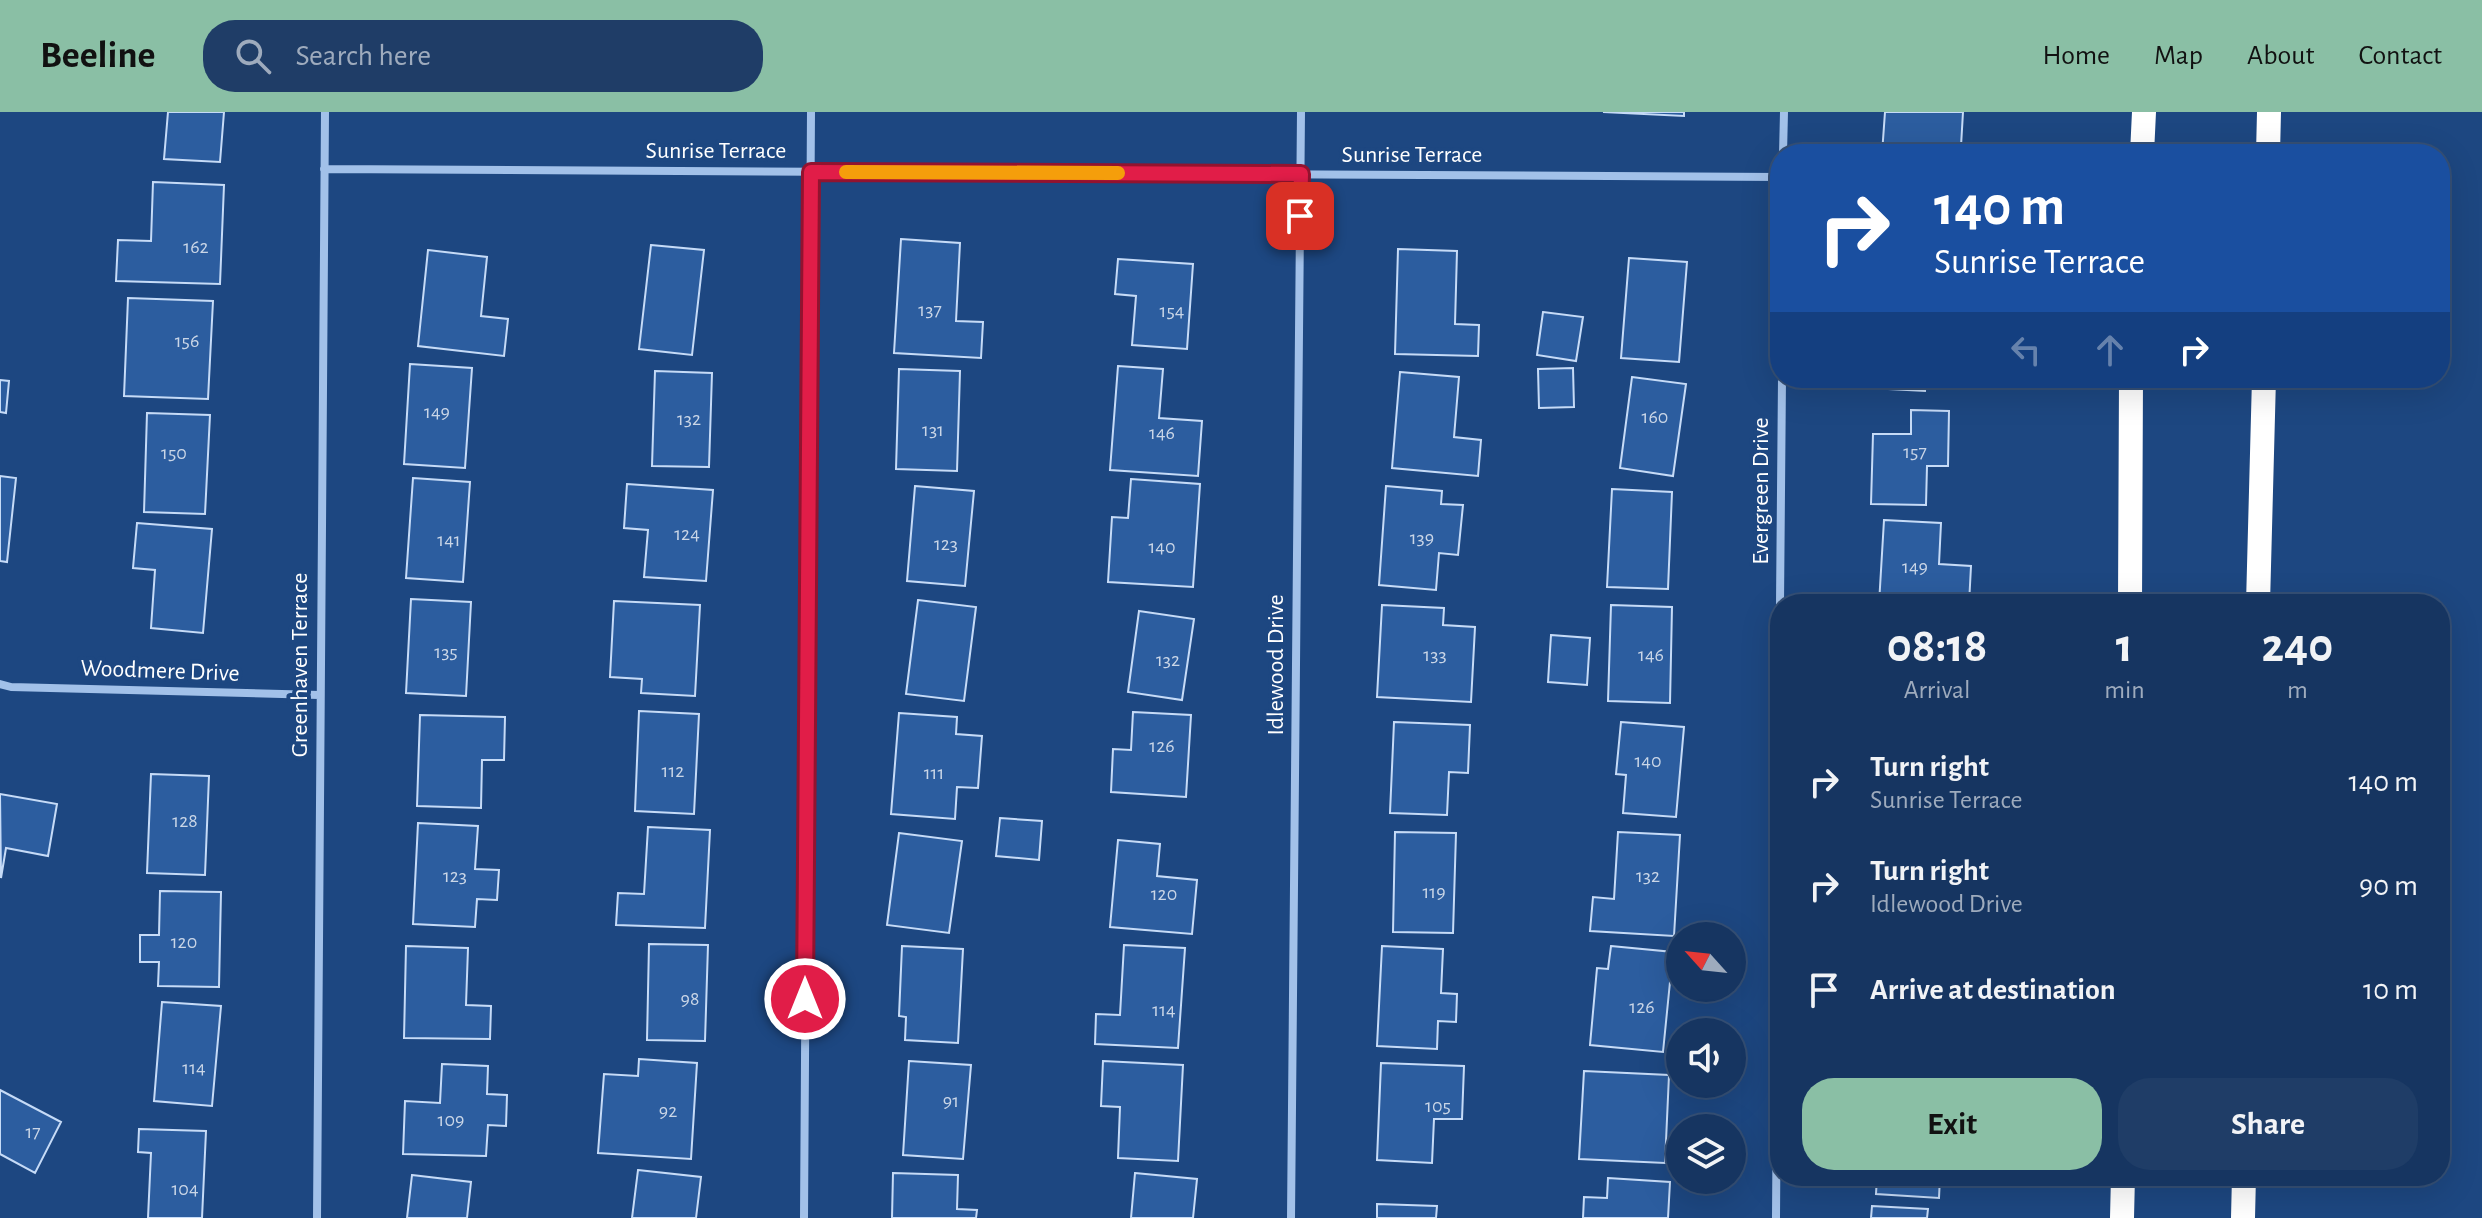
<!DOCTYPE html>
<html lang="en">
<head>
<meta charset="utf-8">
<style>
  body { margin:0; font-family:"Alegreya Sans",sans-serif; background:#1f3d67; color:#f1f3f6; height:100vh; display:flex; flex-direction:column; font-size:30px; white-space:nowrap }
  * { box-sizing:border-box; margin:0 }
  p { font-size:26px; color:#9eabbd }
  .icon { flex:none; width:44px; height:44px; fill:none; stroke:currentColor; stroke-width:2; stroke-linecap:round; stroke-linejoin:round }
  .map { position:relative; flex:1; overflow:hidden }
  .details { position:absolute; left:1770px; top:482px; width:680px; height:592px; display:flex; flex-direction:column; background:#163561; border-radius:32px; box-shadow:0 8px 32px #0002,0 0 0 2px #355076 }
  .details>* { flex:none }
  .hud { position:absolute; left:1770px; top:32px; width:680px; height:244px; border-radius:32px; box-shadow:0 8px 32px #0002,0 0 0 2px #355076; background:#1a4fa0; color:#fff; overflow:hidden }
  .needle { width:52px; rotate:297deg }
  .tools { position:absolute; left:1666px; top:810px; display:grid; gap:16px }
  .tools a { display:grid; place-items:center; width:80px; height:80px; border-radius:50%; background:#163561; box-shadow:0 8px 32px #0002,0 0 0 2px #355076; font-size:40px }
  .pin { position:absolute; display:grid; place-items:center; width:68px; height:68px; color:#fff; margin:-34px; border-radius:16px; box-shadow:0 4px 12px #0006 }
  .me { position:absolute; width:88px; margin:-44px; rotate:0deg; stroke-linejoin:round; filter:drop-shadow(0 0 6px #0008) }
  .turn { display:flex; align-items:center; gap:28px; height:168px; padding:0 32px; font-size:36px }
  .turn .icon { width:104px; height:104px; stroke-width:2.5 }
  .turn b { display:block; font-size:56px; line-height:68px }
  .lanes { display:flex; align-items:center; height:76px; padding:0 32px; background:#0003; justify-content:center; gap:40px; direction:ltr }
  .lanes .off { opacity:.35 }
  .eta { display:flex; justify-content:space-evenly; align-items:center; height:136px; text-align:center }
  .eta b { font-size:48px; font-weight:700; line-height:56px }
  .primary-button { display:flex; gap:16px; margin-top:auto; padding:16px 32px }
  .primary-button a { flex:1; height:92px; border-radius:32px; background:#8abfa5; color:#111; font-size:32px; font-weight:700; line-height:92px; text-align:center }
  .primary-button a+a { background:#1f3d67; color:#f1f3f6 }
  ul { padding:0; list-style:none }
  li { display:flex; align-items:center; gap:24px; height:104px; padding:0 32px }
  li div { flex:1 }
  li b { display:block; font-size:30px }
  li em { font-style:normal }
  header { display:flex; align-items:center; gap:48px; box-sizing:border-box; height:112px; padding:0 40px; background:#8abfa5; color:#111 }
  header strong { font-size:38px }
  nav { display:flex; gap:44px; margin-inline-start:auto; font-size:28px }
  .search { width:560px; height:72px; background:#1f3d67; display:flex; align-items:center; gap:20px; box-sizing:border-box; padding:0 28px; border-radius:32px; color:#9eabbd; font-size:30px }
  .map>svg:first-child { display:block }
</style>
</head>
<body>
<header>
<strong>Beeline</strong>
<div class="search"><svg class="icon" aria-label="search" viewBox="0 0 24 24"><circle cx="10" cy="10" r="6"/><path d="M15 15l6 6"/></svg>Search here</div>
<nav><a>Home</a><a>Map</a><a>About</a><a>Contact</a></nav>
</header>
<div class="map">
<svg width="2482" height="1106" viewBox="0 0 2482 1106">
  <rect width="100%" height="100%" fill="#1d4781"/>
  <path fill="#2c5d9f" stroke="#c6dbf7" stroke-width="2" d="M168,0H224L220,50L164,47Z
    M1603,0H1684V4Z
    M1885,0H1963L1961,34L1946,33L1945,42H1882Z
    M153,70L224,73L220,172L116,169L118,128L151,129Z
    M901,127L960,131L956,209L983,210L981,246L894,241Z
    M651,133L704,138L692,243L639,237Z
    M1398,137L1457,139L1455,212L1479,213L1478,244L1395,242Z
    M428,138L487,145L481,204L508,207L504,244L418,234Z
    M1629,146L1687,150L1679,250L1621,246Z
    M1118,147L1193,152L1187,237L1132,233L1136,184L1115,182Z
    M128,186L213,189L208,287L124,284Z
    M1543,200L1583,205L1576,249L1537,243Z
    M410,252L472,256L465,356L404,352Z
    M1118,254L1163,257L1159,306L1202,309L1198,364L1110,358Z
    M1573,256L1574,295L1539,296L1538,257Z
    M899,257L960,259L957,359L896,357Z
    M655,259L712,261L709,355L652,354Z
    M1400,260L1459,265L1454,325L1481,328L1478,364L1392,356Z
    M1632,265L1686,272L1673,364L1620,356Z
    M1870,266H1926L1925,279L1870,276Z
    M0,268L9,269L6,301L0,300Z
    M1911,298L1949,299L1948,354H1927L1926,393L1871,392L1873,322H1911Z
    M147,301L210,303L205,402L144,400Z
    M0,364L16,366L7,450L0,449Z
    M413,366L470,370L463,470L406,466Z
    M1131,367L1200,372L1193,475L1108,470L1112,405L1128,406Z
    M627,372L713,378L706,469L644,465L648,418L624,416Z
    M915,374L974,379L965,474L907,469Z
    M1386,374L1442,379L1441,392L1463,393L1458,443L1439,441L1436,478L1379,473Z
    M1612,377L1672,380L1668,477L1607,475Z
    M1884,408L1941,411L1939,452L1971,454L1969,492H1879Z
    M137,411L212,417L203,521L151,516L155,458L133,456Z
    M411,487L471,490L466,584L406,581Z
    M918,488L976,495L964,589L906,582Z
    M614,489L700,493L695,584L641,581L642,567L610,565Z
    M1382,493L1444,496L1443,513L1475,515L1471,590L1377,585Z
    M1611,493L1672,495L1670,591L1608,589Z
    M1139,499L1194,507L1182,588L1128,580Z
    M1551,523L1590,526L1587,573L1548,570Z
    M639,599L699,602L694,702L635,699Z
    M1133,600L1191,603L1186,685L1111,680L1113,637L1131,638Z
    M899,601L957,605L956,622L982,624L978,676L957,675L955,707L891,702Z
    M420,603L505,605L504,648H482L481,696L417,694Z
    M1394,610L1470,613L1468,661L1449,660L1447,703L1390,701Z
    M1621,610L1684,615L1676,705L1623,701L1626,663L1616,662Z
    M151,662L209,664L205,763L147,761Z
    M0,682L57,692L48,744L6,736L1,766Z
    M1000,706L1042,709L1039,748L996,744Z
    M418,711L478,714L475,757L499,758L497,788L477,787L475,815L413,812Z
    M648,715L710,718L705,816L616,813L618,781L644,782Z
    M1395,720L1456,721L1453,821L1393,820Z
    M1618,720L1680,723L1674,824L1590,819L1593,785L1614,787Z
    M899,721L962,729L949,821L887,813Z
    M1118,728L1160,732L1157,764L1197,768L1192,822L1110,815Z
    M160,779L221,780L219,875L158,874L159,850H140V823H159Z
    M649,832L708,833L705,929L647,928Z
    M1124,833L1185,836L1178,936L1095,932L1096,902L1120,903Z
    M406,834L468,836L466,893L491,894L490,927L404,926Z
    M902,834L963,837L958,931L905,928L906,905L899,904Z
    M1382,834L1443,837L1441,881L1457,882L1456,910L1438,909L1437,937L1377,934Z
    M1611,834L1673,840L1663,940L1590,933L1597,856L1608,857Z
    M162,890L221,894L212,994L154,989Z
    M639,947L697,951L691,1047L598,1041L604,962L638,964Z
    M909,949L971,953L963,1047L903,1043Z
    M1103,949L1183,953L1178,1049L1118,1046L1120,995L1101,994Z
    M1381,951L1464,954L1462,1007H1434L1432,1051L1377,1048Z
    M442,952L488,954L487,982L507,983L506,1014L488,1013L486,1044L403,1042L405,989L440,991Z
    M1584,959L1669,963L1665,1051L1579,1047Z
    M0,978L61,1010L35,1061L0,1042Z
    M139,1017L206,1019L202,1106H148L151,1041L138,1040Z
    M638,1058L701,1065L696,1106H632Z
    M893,1061L958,1063L957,1097L977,1098L976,1106H892Z
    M1135,1061L1197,1067L1193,1106H1131Z
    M412,1063L471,1070L467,1106H407Z
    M1877,1064H1940L1939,1086L1876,1082Z
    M1608,1066L1670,1070L1668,1106H1583L1584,1085L1607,1086Z
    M1377,1092L1437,1094L1436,1106H1377Z
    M1872,1094L1928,1097L1927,1106H1871Z"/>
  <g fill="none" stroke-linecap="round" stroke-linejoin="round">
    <path stroke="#a2c1e9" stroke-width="8" d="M1783,42L1784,0
      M324,57L1780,65
      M1780,492L1782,266
      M0,572L11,575L319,583
      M317,1106L325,0
      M804,1106L811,0
      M1291,1106L1301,0
      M1776,1106L1780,546"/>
    <path stroke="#fff" stroke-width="24" d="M2142,42L2144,0
      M2268,42L2269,0
      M2130,492L2131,266
      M2258,492L2264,266
      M2122,1106L2123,1064
      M2243,1106L2244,1064"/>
  </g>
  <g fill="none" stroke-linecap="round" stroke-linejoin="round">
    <g stroke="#92132f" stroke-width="20">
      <path id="route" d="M805,887L811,60L1301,62L1300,104"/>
    </g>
    <use href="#route" stroke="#e11d48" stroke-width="14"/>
    <path stroke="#f59e0b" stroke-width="14" d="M846,60L1118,61"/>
  </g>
  <g text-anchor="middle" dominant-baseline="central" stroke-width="8" stroke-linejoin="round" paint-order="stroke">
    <g font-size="20" fill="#cad6e7">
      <text x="196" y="135">162</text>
      <text x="930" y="198">137</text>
      <text x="1172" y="199">154</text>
      <text x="187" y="229">156</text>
      <text x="437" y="300">149</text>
      <text x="1655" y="305">160</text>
      <text x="689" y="307">132</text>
      <text x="933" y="318">131</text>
      <text x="1162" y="321">146</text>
      <text x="1915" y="340">157</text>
      <text x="174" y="341">150</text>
      <text x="687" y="422">124</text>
      <text x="1422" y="426">139</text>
      <text x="449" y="428">141</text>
      <text x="946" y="432">123</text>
      <text x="1162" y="435">140</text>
      <text x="1915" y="455">149</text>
      <text x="446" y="540">135</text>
      <text x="1435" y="543">133</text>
      <text x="1651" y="543">146</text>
      <text x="1168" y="548">132</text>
      <text x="1162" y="634">126</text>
      <text x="1648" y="649">140</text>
      <text x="673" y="659">112</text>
      <text x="934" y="661">111</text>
      <text x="185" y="709">128</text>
      <text x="455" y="764">123</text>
      <text x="1648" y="764">132</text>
      <text x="1434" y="780">119</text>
      <text x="1164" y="782">120</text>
      <text x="184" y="830">120</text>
      <text x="690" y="887">98</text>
      <text x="1642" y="895">126</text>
      <text x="1164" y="898">114</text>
      <text x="194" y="956">114</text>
      <text x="951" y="989">91</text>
      <text x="1438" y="994">105</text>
      <text x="668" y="999">92</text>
      <text x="451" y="1008">109</text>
      <text x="33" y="1020">17</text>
      <text x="185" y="1077">104</text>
    </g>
    <g font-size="24" fill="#fff" stroke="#1d4781">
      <text x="716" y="39">Sunrise Terrace</text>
      <text x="1412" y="43">Sunrise Terrace</text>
      <text transform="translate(1761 379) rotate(-90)">Evergreen Drive</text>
      <text transform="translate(300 553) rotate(-90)">Greenhaven Terrace</text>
      <text transform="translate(1276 553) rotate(-90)">Idlewood Drive</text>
      <text transform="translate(160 559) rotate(2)">Woodmere Drive</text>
    </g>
  </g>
</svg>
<div class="tools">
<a><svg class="needle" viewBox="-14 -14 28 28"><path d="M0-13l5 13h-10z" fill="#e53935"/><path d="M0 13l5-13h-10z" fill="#9eabbd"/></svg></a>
<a><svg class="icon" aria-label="sound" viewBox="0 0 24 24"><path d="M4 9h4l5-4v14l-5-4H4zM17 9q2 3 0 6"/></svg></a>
<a><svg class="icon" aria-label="layers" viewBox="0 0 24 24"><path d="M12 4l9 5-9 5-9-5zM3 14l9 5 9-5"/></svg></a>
</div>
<div class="pin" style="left:1300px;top:104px;background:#d93025"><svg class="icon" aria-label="arrive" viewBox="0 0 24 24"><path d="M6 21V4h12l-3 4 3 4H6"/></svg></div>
<svg class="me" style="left:805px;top:887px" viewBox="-20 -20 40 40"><circle r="17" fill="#e11d48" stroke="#fff" stroke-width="3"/><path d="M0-11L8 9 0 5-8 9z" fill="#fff"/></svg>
<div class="hud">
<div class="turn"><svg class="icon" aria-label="right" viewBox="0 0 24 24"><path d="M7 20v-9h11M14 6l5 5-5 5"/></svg><div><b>140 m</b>Sunrise Terrace</div></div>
<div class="lanes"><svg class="icon off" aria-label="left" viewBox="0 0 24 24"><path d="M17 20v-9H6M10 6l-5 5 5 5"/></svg><svg class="icon off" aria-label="ahead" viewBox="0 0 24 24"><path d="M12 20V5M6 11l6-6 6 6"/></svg><svg class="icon" aria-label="right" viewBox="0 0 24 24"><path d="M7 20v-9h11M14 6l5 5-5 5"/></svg></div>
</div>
<section class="details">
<div class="eta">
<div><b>08:18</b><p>Arrival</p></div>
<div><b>1</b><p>min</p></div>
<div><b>240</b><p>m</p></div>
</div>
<ul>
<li><svg class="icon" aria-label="right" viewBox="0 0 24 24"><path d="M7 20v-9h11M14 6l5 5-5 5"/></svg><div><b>Turn right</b><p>Sunrise Terrace</p></div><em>140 m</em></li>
<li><svg class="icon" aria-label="right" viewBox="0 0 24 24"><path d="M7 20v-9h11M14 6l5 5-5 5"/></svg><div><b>Turn right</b><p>Idlewood Drive</p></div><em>90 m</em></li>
<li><svg class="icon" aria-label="arrive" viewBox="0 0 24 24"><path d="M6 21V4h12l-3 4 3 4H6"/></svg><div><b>Arrive at destination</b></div><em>10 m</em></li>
</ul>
<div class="primary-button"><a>Exit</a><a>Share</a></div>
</section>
</div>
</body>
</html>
